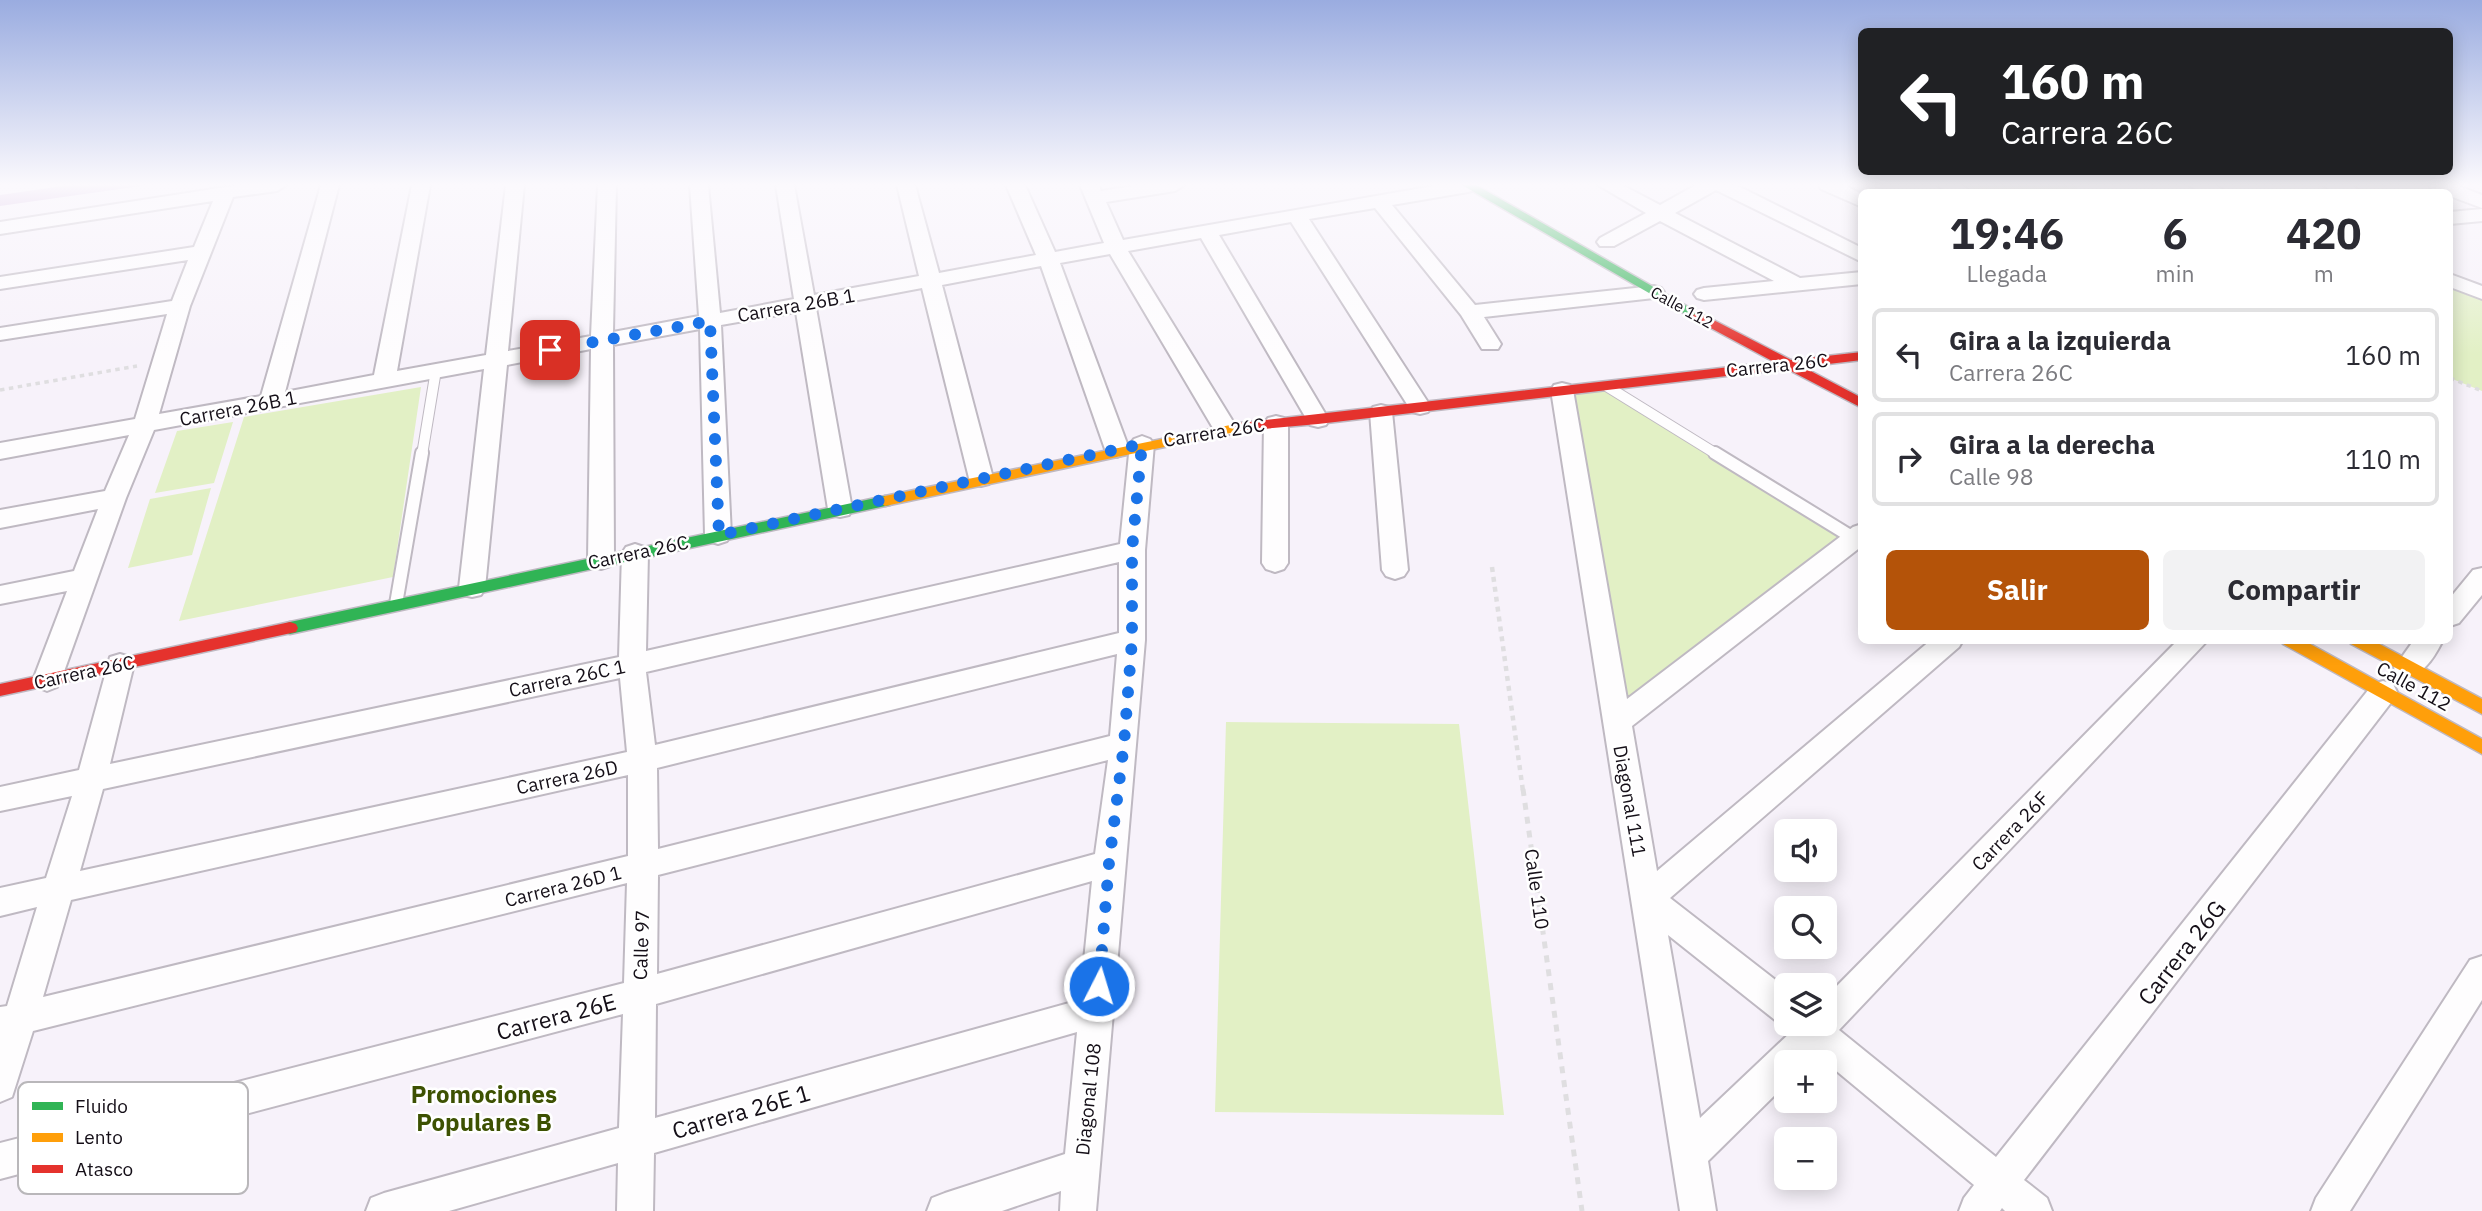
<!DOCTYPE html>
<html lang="es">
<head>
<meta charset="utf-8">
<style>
  body { margin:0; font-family:"IBM Plex Sans",sans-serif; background:#f2f2f3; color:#2b2b33; height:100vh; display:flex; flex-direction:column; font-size:26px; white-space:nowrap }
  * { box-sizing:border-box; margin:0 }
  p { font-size:23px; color:#7c7c81 }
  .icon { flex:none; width:38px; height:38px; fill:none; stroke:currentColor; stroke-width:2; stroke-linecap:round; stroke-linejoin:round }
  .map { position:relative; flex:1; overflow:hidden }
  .details { position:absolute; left:1858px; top:189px; width:595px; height:455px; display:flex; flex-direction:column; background:#fff; border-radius:10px; box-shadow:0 4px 18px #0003 }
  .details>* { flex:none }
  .banner { position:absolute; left:1858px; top:28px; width:595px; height:147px; border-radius:10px; box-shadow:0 4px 18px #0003; background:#202124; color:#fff; overflow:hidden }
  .tools { position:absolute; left:1774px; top:819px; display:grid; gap:14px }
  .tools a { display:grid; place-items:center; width:63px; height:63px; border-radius:10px; background:#fff; box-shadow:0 4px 18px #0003; font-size:35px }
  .pin { position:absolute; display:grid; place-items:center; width:60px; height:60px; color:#fff; margin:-30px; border-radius:14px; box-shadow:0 4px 10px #0006 }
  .me { position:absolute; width:77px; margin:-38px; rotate:5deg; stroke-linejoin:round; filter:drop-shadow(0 0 5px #0008) }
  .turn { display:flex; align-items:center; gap:24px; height:147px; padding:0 28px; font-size:32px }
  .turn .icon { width:91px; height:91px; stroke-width:2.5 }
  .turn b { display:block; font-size:49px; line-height:60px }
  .eta { display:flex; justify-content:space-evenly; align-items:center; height:119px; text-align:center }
  .eta b { font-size:42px; font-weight:700; line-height:49px }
  .button { display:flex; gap:14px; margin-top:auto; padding:14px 28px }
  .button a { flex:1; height:80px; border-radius:10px; background:#b45309; color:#fff; font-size:28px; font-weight:700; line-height:80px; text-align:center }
  .button a+a { background:#f2f2f3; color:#2b2b33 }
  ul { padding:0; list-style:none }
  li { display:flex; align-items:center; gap:21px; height:94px; margin:0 14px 10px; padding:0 14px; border:4px solid #e1e1e2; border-radius:10px }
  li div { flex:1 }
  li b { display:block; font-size:26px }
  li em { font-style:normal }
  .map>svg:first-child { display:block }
</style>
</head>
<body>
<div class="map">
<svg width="2482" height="1211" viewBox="0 0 2482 1211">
  <rect width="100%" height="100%" fill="#f7f2fa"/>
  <path fill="#e2f0c5" d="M1963,185H2081L2071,192H1980Z
    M2450,283L2482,293V391L2450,378Z
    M1606,386L1855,539L1617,722L1562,390Z
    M421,387L393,577L179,621L244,417Z
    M233,422L214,483L155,493L177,431Z
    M211,488L192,555L128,568L150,499Z
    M1226,722L1459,724L1504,1115L1215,1112Z"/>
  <path fill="#c59fd4" d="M69,185H148L0,206V195Z"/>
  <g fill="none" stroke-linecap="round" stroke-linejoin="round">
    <g stroke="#bfb9c2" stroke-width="12">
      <path id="lane-far1" d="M1608,387L1718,455
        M422,455L436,370"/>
    </g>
    <g stroke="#bfb9c2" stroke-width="16">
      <path id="lane" d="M1715,453L1855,539
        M396,604L422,453"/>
    </g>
    <g stroke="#bfb9c2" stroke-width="4">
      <path id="street" d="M239,185H286L277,191L233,197L190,306L159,414L261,396L321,185H339L285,392L374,375L412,185H430L397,371L486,355L506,185H524L508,351L591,336L598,185H616L613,332L699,316L690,185H708L720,313L794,299L776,185H794L814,295L919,276L897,185H915L939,273L1036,255L1006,185H1025L1055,252L1104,243L1080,185H1099L1101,191L1139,185H1184L1175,191L1106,202L1123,240L1439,185H1477L1475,190L1468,192L1392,205L1475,305L1654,286L1661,288L1664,292L1661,296L1654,298L1484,317L1501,344L1498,349H1482L1461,315L1375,208L1309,219L1431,407L1428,412L1420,414L1412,412L1291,222L1219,235L1329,420L1326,425L1318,427L1310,425L1307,420L1201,238L1128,251L1237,428L1233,433L1225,435L1217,433L1213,428L1110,254L1060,263L1129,449L1125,454L1117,457L1109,454L1105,449L1041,266L942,285L993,478L989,484L981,486L973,484L969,478L922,288L816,308L852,509L849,515L840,517L831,515L828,509L796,312L721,325L731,535L727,541L718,544L709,541L705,535L700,329L613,345L614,560L610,566L601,569L592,566L588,560L591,349L507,365L485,588L481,595L472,597L463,595L459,588L484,369L154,430L126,498L61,680L57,687L47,691L37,687L33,680L67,591L0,604V586L74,571L98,509L0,528V510L105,491L129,435L0,459V443L135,419L167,314L0,340V328L172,301L188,260L0,289V277L194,247L213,201L0,234V222Z
        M1598,185H1622L1660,205L1696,185H1736L1862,248V262L1716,190L1675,213L1800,278L1862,272V284L1704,300L1697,298L1694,294L1697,290L1704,288L1774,281L1660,221L1614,246H1600L1597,242L1600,238L1646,213Z
        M1819,185H1844L1862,194V207L1821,189Z
        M1937,185H1962L1971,192H1947Z
        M2189,185H2216L2226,192H2201Z
        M2323,185H2351L2361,192H2335Z
        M2429,185H2456L2482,195V208L2450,196V192L2431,189Z
        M2482,209V221L2450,224V212Z
        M2450,274L2482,286V299L2450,287Z
        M1562,383L1570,385L1573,390L1627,699L1853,527L1862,524V546L1632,726L1657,871L1931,640H1963L1959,647L1670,898L1787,989V1025L1775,1020L1668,935L1700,1118L1792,1031L1789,1024H1825V998L2178,640H2208L1839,1030L1996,1157L2373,684L2383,681L2393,684L2397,692L2393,700L2024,1180L2047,1198L2052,1211H2005L2002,1208L2000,1211H1959L1964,1198L1974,1185L1816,1054L1807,1062H1787V1083L1708,1161L1716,1211H1680L1551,390L1554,385Z
        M1381,405L1389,407L1392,412L1408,570L1404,576L1395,579L1386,576L1382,570L1370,412L1373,407Z
        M1276,416L1284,418L1288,423V563L1284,569L1275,572L1266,569L1262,563L1264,423L1268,418Z
        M1142,436L1150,439L1154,444L1145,550V640L1096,1211H1060L1061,1191L1002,1211H927L932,1198L945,1193L1065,1154L1077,1032L654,1153L653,1211H617L618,1163L449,1211H366L371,1198L384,1193L619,1128L623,1014L0,1179V1143L624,983L627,883L33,1031L12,1097L0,1102V1007L7,1006L37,907L0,916V888L46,878L72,796L0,811V787L79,770L110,657L120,654L130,657L134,664L110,764L619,657L622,553L626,547L635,544L644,547L648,553L646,651L1120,544L1130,444L1134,439ZM1119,562V633L655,745L646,672ZM1117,654L1110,736L658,849L657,768ZM620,678L627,752L80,871L103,789ZM1108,760L1095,854L657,974L658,875ZM628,775V856L43,997L71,900ZM1092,881L1080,1000L655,1118L656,1004Z
        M2482,568V595L2459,623L2450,626V598L2473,570Z
        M2414,640H2443C2434,658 2420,682 2398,675L2394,668Z
        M2482,956V1000L2350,1211H2311L2316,1198L2470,960Z"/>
    </g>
    <g stroke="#bfb9c2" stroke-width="3">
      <path id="fast" d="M1462,185H1476L1704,316L1698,320L1694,319Z
        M885,496L890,497L892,501L890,505L290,634L284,632L282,628L284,624L290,622Z"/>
    </g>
    <g stroke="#bfb9c2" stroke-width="3">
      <path id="slow" d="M1240,423L1247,427L1245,430L885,506L878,501L885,496Z
        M2281,640H2303L2482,739V754L2283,644Z
        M2349,640H2372L2482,699V714L2351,644Z"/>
    </g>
    <g stroke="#bfb9c2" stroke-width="3">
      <path id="jam" d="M1698,312L1791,360L1862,352V360L1803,367L1862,398V408L1787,369L1318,424L1240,431L1233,427L1240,423L1774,362L1694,319L1692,316Z
        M290,622L296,624L298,628L296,632L0,696V684Z"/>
    </g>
    <path stroke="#dfdee0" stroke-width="3.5" stroke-dasharray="4.5 4.5" stroke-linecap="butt" d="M2450,378L2482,391
      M0,390L137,366"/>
    <path stroke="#dfdee0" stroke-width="4.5" stroke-dasharray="5 5" stroke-linecap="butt" d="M1492,567L1523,791"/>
    <path stroke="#dfdee0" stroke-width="5" stroke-dasharray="7 7" stroke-linecap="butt" d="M1523,789L1582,1211"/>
    <use href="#lane-far1" stroke="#fefdfe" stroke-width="10"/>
    <use href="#lane" stroke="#fefdfe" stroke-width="12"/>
    <use href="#street" fill="#fefdfe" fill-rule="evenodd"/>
    <use href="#fast" fill="#30b455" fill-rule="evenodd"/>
    <use href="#slow" fill="#ff9f0a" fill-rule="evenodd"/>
    <use href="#jam" fill="#e5322d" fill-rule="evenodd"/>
  </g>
  <linearGradient id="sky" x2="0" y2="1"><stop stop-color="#9aace0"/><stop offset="0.52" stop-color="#fbf9fd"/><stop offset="1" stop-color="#fbf9fd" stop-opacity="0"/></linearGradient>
  <rect width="2482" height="355" fill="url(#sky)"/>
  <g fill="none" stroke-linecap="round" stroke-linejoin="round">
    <path stroke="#1a73e8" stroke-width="12" stroke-dasharray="0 21.6" d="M550,350L710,321L719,535L1142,444L1132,550V640L1124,744L1109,863L1099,986"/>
  </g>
  <g text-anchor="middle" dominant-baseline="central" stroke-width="5" stroke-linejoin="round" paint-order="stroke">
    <g font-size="16" fill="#150f18" stroke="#fff">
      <text transform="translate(1682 307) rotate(29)">Calle 112</text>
    </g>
    <g font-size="19" fill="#150f18" stroke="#fff">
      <text transform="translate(796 305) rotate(-10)">Carrera 26B 1</text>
      <text transform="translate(1777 365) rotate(-6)">Carrera 26C</text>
      <text transform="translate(238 408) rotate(-11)">Carrera 26B 1</text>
      <text transform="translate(1214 432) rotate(-9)">Carrera 26C</text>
      <text transform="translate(638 552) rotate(-12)">Carrera 26C</text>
      <text transform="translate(84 672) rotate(-12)">Carrera 26C</text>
      <text transform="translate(567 678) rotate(-12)">Carrera 26C 1</text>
      <text transform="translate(2414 686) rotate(29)">Calle 112</text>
      <text transform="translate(567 777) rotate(-12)">Carrera 26D</text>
      <text transform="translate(1630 801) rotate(80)">Diagonal 111</text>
      <text transform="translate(2010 831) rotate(-46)">Carrera 26F</text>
      <text transform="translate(563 886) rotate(-14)">Carrera 26D 1</text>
      <text transform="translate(1537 889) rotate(82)">Calle 110</text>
      <text transform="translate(641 945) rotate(-88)">Calle 97</text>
      <text transform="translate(1088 1099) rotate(-84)">Diagonal 108</text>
    </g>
    <g font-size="23" fill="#150f18" stroke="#fff">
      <text transform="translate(2181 952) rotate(-52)">Carrera 26G</text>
      <text transform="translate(556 1016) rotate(-15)">Carrera 26E</text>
      <text transform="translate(741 1111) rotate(-16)">Carrera 26E 1</text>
    </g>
    <g font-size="24" font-weight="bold" fill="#3d5102" stroke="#fff">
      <text x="484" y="1094">Promociones<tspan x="484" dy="28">Populares B</tspan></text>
    </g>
  </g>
  <rect x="18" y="1082" width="230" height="112" rx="10" fill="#fff" stroke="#b9b7ba" stroke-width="2"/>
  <rect x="32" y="1102" width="31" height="8" fill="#30b455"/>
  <rect x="32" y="1133" width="31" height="9" fill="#ff9f0a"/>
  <rect x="32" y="1165" width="31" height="8" fill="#e5322d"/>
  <g font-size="19" fill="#150f18">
    <text x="75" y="1113">Fluido</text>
    <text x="75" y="1144">Lento</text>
    <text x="75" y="1176">Atasco</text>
  </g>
</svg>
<div class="tools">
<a><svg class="icon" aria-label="sound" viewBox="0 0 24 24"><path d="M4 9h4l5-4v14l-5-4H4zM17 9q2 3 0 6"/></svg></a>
<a><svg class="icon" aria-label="search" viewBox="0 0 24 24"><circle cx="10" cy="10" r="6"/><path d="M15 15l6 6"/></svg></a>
<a><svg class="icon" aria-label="layers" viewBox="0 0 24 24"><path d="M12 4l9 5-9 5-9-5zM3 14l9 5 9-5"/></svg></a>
<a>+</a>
<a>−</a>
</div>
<div class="pin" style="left:550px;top:350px;background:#d93025"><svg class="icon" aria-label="arrive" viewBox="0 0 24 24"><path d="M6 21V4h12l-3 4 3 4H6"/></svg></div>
<svg class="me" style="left:1099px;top:986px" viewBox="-20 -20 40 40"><circle r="17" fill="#1a73e8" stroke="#fff" stroke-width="3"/><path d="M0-11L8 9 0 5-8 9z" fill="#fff"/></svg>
<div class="banner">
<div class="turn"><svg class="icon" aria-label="left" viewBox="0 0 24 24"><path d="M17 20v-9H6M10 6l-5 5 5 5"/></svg><div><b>160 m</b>Carrera 26C</div></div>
</div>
<section class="details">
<div class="eta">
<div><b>19:46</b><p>Llegada</p></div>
<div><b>6</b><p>min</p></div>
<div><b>420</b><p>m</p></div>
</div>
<ul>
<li><svg class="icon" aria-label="left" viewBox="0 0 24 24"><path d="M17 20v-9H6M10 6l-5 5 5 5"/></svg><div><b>Gira a la izquierda</b><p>Carrera 26C</p></div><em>160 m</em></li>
<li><svg class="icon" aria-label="right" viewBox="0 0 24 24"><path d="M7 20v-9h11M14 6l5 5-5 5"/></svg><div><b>Gira a la derecha</b><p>Calle 98</p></div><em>110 m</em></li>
</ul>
<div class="button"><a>Salir</a><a>Compartir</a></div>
</section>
</div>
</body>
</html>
